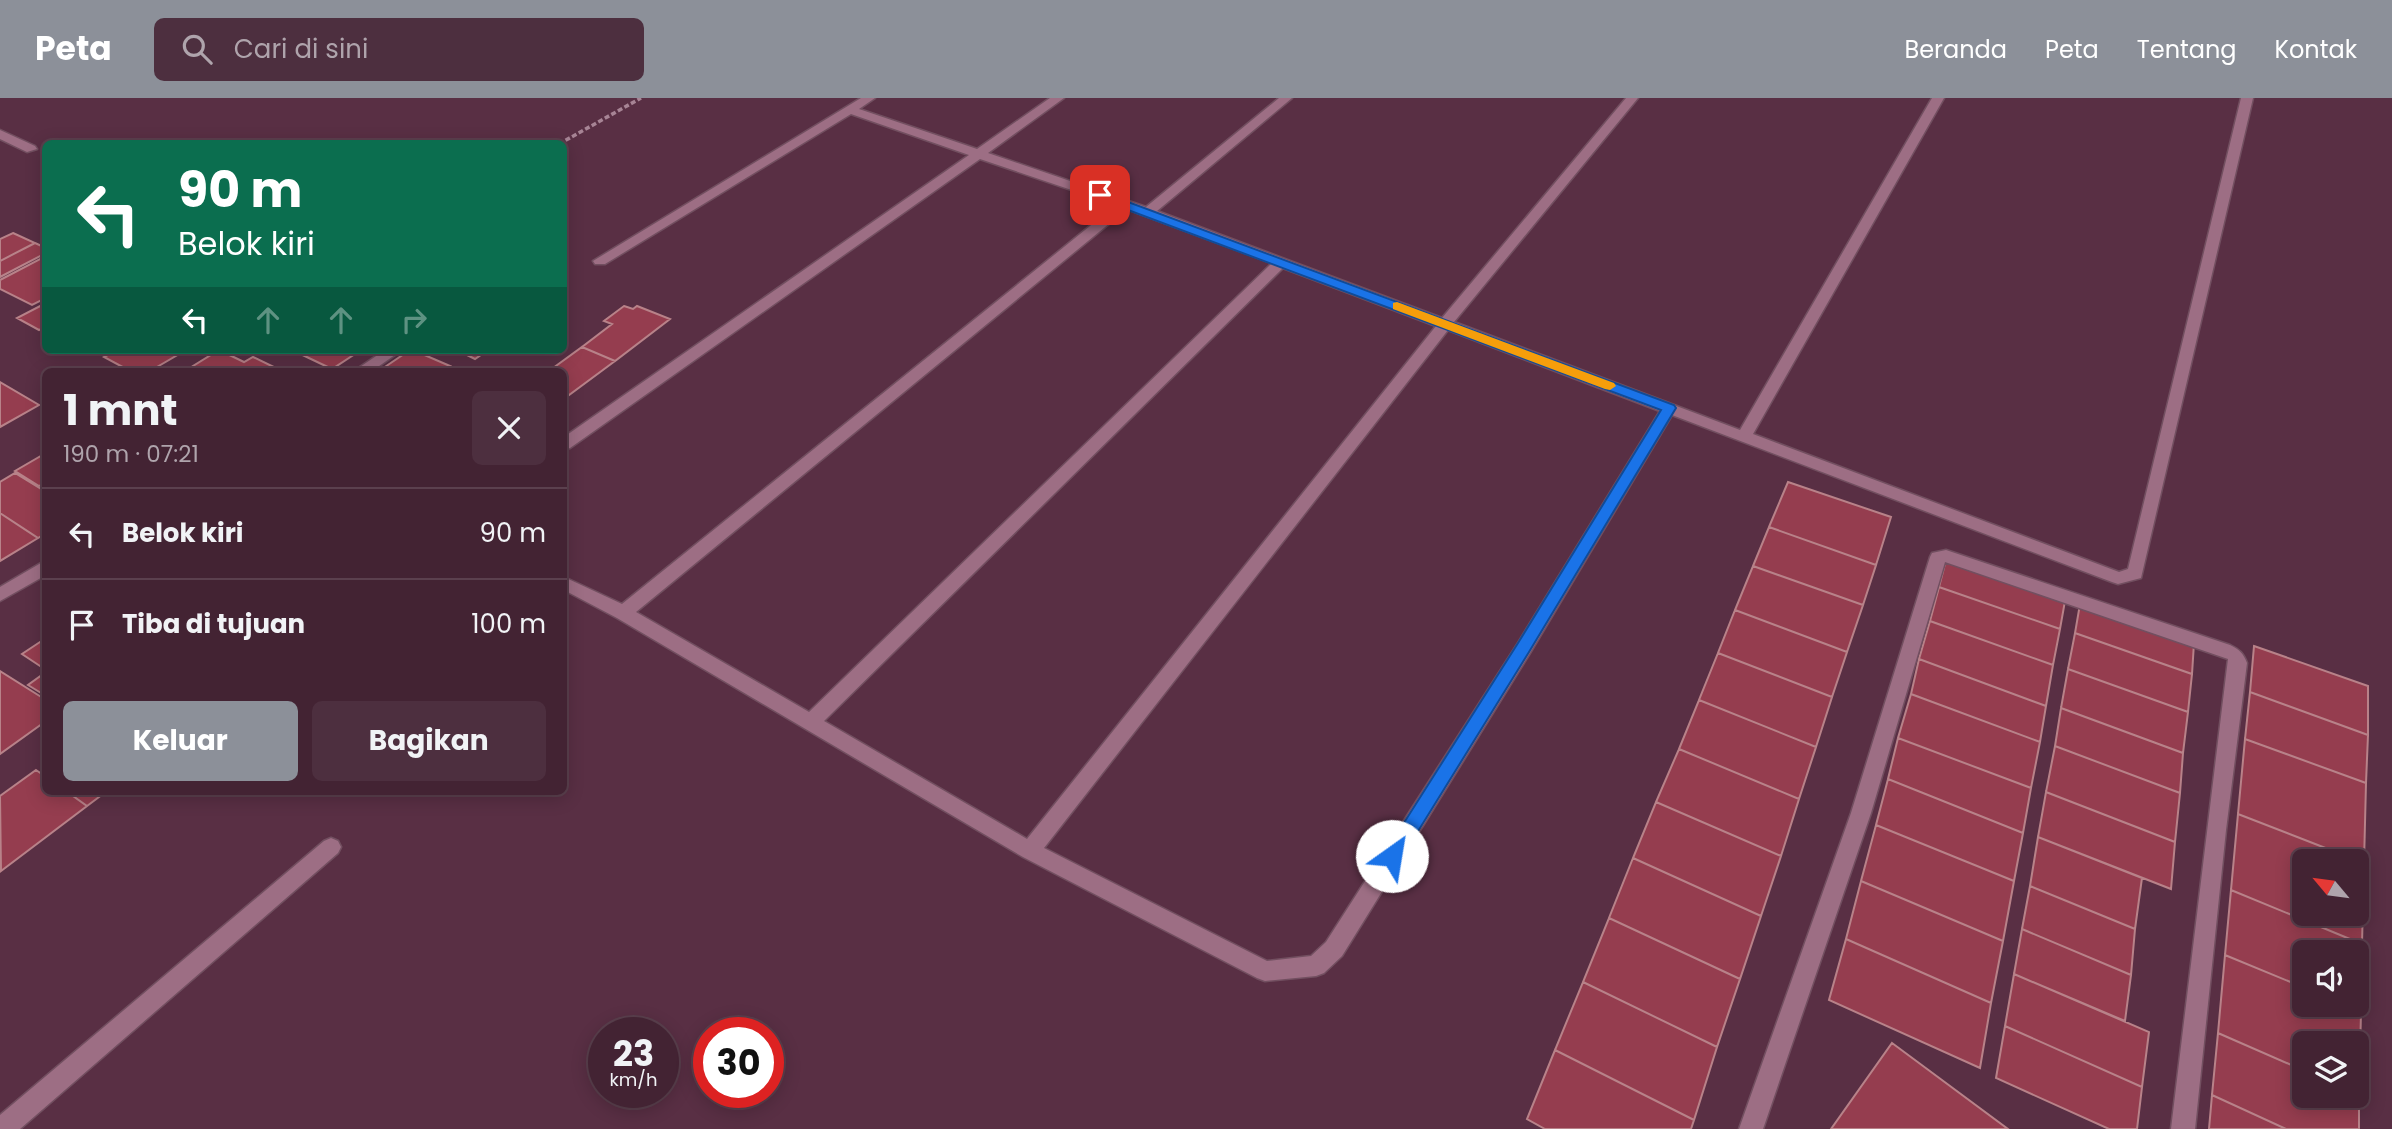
<!DOCTYPE html>
<html lang="id">
<head>
<meta charset="utf-8">
<style>
  body { margin:0; font-family:Poppins,sans-serif; background:#4d2f3f; color:#f1f3f6; height:100vh; display:flex; flex-direction:column; font-size:26px; white-space:nowrap }
  * { box-sizing:border-box; margin:0 }
  p { font-size:23px; color:#afa4ac }
  .icon { flex:none; width:38px; height:38px; fill:none; stroke:currentColor; stroke-width:2; stroke-linecap:round; stroke-linejoin:round }
  .map { position:relative; flex:1; overflow:hidden }
  .drawer { position:absolute; left:42px; top:270px; width:525px; height:427px; display:flex; flex-direction:column; background:#432333; border-radius:10px; box-shadow:0 4px 18px #0003,0 0 0 2px #5b404e }
  .drawer>* { flex:none }
  .guide { position:absolute; left:42px; top:42px; width:525px; height:214px; border-radius:10px; box-shadow:0 4px 18px #0003,0 0 0 2px #5b404e; background:#0b6e4f; color:#fff; overflow:hidden }
  .needle { width:46px; rotate:299deg }
  .fabs { position:absolute; left:2292px; top:751px; display:grid; gap:14px }
  .fabs a { display:grid; place-items:center; width:77px; height:77px; border-radius:10px; background:#432333; box-shadow:0 4px 18px #0003,0 0 0 2px #5b404e; font-size:35px }
  .speed { position:absolute; left:588px; top:919px; display:flex; gap:14px; font-size:35px; font-weight:700; text-align:center }
  .speed>* { display:grid; place-content:center; width:91px; height:91px; border-radius:50%; background:#432333; box-shadow:0 4px 18px #0003,0 0 0 2px #5b404e; line-height:1 }
  .speed small { font-size:18px; font-weight:400 }
  .speed .limit { border:10px solid #d22; background:#fff; color:#111 }
  .pin { position:absolute; display:grid; place-items:center; width:60px; height:60px; color:#fff; margin:-30px; border-radius:14px; box-shadow:0 4px 10px #0006 }
  .me { position:absolute; width:77px; margin:-38px; rotate:32deg; stroke-linejoin:round; filter:drop-shadow(0 0 5px #0008) }
  .turn { display:flex; align-items:center; gap:24px; height:147px; padding:0 21px; font-size:32px }
  .turn .icon { width:91px; height:91px; stroke-width:2.5 }
  .turn b { display:block; font-size:49px; line-height:60px }
  .lanes { display:flex; align-items:center; height:66px; padding:0 21px; background:#0003; justify-content:center; gap:35px; direction:ltr }
  .lanes .off { opacity:.35 }
  .round { display:grid; place-items:center; flex:none; width:74px; height:74px; border-radius:10px; background:#4d2f3f }
  .overview { display:flex; align-items:center; justify-content:space-between; height:119px; padding:0 21px }
  h1 { font-size:42px; font-weight:700; line-height:52px }
  .action { display:flex; gap:14px; margin-top:auto; padding:14px 21px }
  .action a { flex:1; height:80px; border-radius:10px; background:#8c9099; color:#fff; font-size:28px; font-weight:700; line-height:80px; text-align:center }
  .action a+a { background:#4d2f3f; color:#f1f3f6 }
  ul { padding:0; list-style:none }
  li { display:flex; align-items:center; gap:21px; height:91px; padding:0 21px; border-top:2px solid #5b404e }
  li div { flex:1 }
  li b { display:block; font-size:26px }
  li em { font-style:normal }
  header { display:flex; align-items:center; gap:42px; box-sizing:border-box; height:98px; padding:0 35px; background:#8c9099; color:#fff }
  header strong { font-size:33px }
  nav { display:flex; gap:38px; margin-inline-start:auto; font-size:24px }
  .search { width:490px; height:63px; background:#4d2f3f; display:flex; align-items:center; gap:18px; box-sizing:border-box; padding:0 24px; border-radius:10px; color:#afa4ac; font-size:26px }
  .map>svg:first-child { display:block }
</style>
</head>
<body>
<header>
<strong>Peta</strong>
<div class="search"><svg class="icon" aria-label="search" viewBox="0 0 24 24"><circle cx="10" cy="10" r="6"/><path d="M15 15l6 6"/></svg>Cari di sini</div>
<nav><a>Beranda</a><a>Peta</a><a>Tentang</a><a>Kontak</a></nav>
</header>
<div class="map">
<svg width="2392" height="1031" viewBox="0 0 2392 1031">
  <rect width="100%" height="100%" fill="#592f44"/>
  <path fill="#953d4f" stroke="#b88289" stroke-width="2" fill-rule="evenodd" d="M13,135L35,145L0,163V141Z
    M35,145L46,150V155L0,179V163Z
    M40,161L46,164V200L32,207L0,191V182Z
    M46,205V228L39,232L17,220Z
    M624,208L633,211L637,208L670,221L615,263L582,249L612,226L604,223Z
    M582,249L615,263L565,300L564,273H549Z
    M117,252H186L150,273H130L104,259Z
    M219,252L244,264L253,259L282,273H185Z
    M292,252H361L332,271Z
    M410,252H413L450,268L442,273H379Z
    M457,252H488L475,261Z
    M0,284L39,307L0,329Z
    M46,355V384L39,388L15,373Z
    M15,375L46,394V435L38,440L0,415V384Z
    M1788,384L1891,419L1876,467L1769,429Z
    M0,415L38,440L0,463Z
    M1769,429L1876,467L1863,507L1753,468Z
    M1946,462L2065,503L2060,531L1939,489Z
    M1753,468L1863,507L1847,554L1735,512Z
    M1939,489L2060,531L2053,567L1930,523Z
    M2080,506L2194,545L2192,576L2075,535Z
    M1735,512L1847,554L1832,599L1718,555Z
    M1930,523L2053,567L2046,608L1919,561Z
    M2075,535L2192,576L2188,614L2068,571Z
    M46,540V572L22,556Z
    M2254,548L2368,588V637L2250,594Z
    M1718,555L1832,599L1816,649L1699,602Z
    M1919,561L2046,608L2040,644L1911,596Z
    M2068,571L2188,614L2183,655L2061,610Z
    M0,573L46,602V623L0,656Z
    M46,574V598L28,587Z
    M2250,594L2368,637L2366,685L2245,641Z
    M1911,596L2040,644L2031,690L1898,640Z
    M1699,602L1816,649L1799,701L1679,651Z
    M2061,610L2183,655L2180,695L2055,648Z
    M1898,640L2031,690L2023,735L1888,681Z
    M2245,641L2366,685L2364,765L2238,716Z
    M2055,648L2180,695L2175,744L2046,694Z
    M1679,651L1799,701L1781,758L1656,704Z
    M36,672L46,679V693H66L87,708L1,773L0,698Z
    M1888,681L2023,735L2014,783L1876,727Z
    M66,693H107L87,708Z
    M2046,694L2175,744L2171,791L2038,739Z
    M1656,704L1781,758L1761,818L1633,760Z
    M2238,716L2364,765L2362,846L2231,792ZM2305,763H2357V816H2305Z
    M1876,727L2014,783L2003,843L1861,783Z
    M2038,739L2142,780L2135,831L2030,788Z
    M1633,760L1761,818L1740,881L1609,820Z
    M1861,783L2003,843L1991,905L1846,841Z
    M2030,788L2135,831L2131,877L2022,831Z
    M2231,792L2362,846L2361,914L2344,906H2357V854H2305V890L2225,857Z
    M1609,820L1740,881L1717,949L1583,884Z
    M2022,831L2131,877L2125,923L2014,876Z
    M1846,841L1991,905L1980,970L1829,902Z
    M2225,857L2305,890V906H2344L2361,914L2359,997L2357,945H2305V973L2218,935Z
    M2014,876L2149,934L2142,989L2005,928Z
    M1583,884L1717,949L1694,1022L1555,952Z
    M2005,928L2142,989L2137,1031H2109L1996,980Z
    M2218,935L2305,973V998L2359,997V1031H2286L2212,997Z
    M1892,945L2008,1031H1831Z
    M1555,952L1694,1022L1691,1031H1545L1527,1021Z
    M2212,997L2286,1031H2209Z"/>
  <g fill="none" stroke-linecap="round" stroke-linejoin="round">
    <g stroke="#724f60" stroke-width="3">
      <path id="minor" d="M861,0H875L859,11L977,51L1050,0H1064L988,55L1146,109L1279,0H1292L1157,113L1442,220L1626,0H1638L1454,224L1740,332L1932,0H1944L1753,336L2119,474L2128,471L2241,0H2253L2141,480L2118,486L2112,484L1672,317L1530,555L1342,858L1324,875L1316,878L1265,883L1257,880L1023,759L617,520L564,492V479L622,506L1116,107L980,61L570,350L564,351V339L969,57L851,16L605,166H595L593,163ZM1127,111L1272,165L809,614L636,514ZM1283,170L1436,228L1027,741L824,623ZM1448,232L1660,313L1518,545L1326,844L1311,858L1267,863L1044,750Z
        M0,32L35,48L37,51L27,54L0,41Z
        M385,252H402L372,273H354Z
        M1946,452L2230,547C2240,552 2243,555 2247,565L2226,732L2195,1031H2171L2228,561L1945,464L1871,715L1763,1031H1739L1851,715L1930,459L1932,455Z
        M46,462V477L0,503V489Z
        M331,740L338,743L341,749L338,755L20,1031H0V1017L324,743Z"/>
    </g>
    <path stroke="#a78495" stroke-width="3.5" stroke-dasharray="5 2.5" stroke-linecap="butt" d="M559,46L641,0
      M192,255L197,252"/>
    <use href="#minor" fill="#9d6e84" fill-rule="evenodd"/>
  </g>
  <path fill="#1a73e8" stroke="#114b97" stroke-width="2" d="M1096,95H1104L1674,307L1676,310L1529,554L1399,764L1392,766L1386,764L1383,758L1386,753L1518,545L1661,312L1096,100Z"/>
  <path fill="#f59e0b" d="M1397,204L1614,285L1616,288L1610,292L1605,291L1393,211V205Z"/>
</svg>
<div class="fabs">
<a><svg class="needle" viewBox="-14 -14 28 28"><path d="M0-13l5 13h-10z" fill="#e53935"/><path d="M0 13l5-13h-10z" fill="#afa4ac"/></svg></a>
<a><svg class="icon" aria-label="sound" viewBox="0 0 24 24"><path d="M4 9h4l5-4v14l-5-4H4zM17 9q2 3 0 6"/></svg></a>
<a><svg class="icon" aria-label="layers" viewBox="0 0 24 24"><path d="M12 4l9 5-9 5-9-5zM3 14l9 5 9-5"/></svg></a>
</div>
<div class="speed"><div>23<small>km/h</small></div><div class="limit">30</div></div>
<div class="pin" style="left:1100px;top:97px;background:#d93025"><svg class="icon" aria-label="arrive" viewBox="0 0 24 24"><path d="M6 21V4h12l-3 4 3 4H6"/></svg></div>
<svg class="me" style="left:1392px;top:758px" viewBox="-20 -20 40 40"><circle r="19" fill="#fff"/><path d="M0-13L10 11 0 6-10 11z" fill="#1a73e8"/></svg>
<div class="guide">
<div class="turn"><svg class="icon" aria-label="left" viewBox="0 0 24 24"><path d="M17 20v-9H6M10 6l-5 5 5 5"/></svg><div><b>90 m</b>Belok kiri</div></div>
<div class="lanes"><svg class="icon" aria-label="left" viewBox="0 0 24 24"><path d="M17 20v-9H6M10 6l-5 5 5 5"/></svg><svg class="icon off" aria-label="ahead" viewBox="0 0 24 24"><path d="M12 20V5M6 11l6-6 6 6"/></svg><svg class="icon off" aria-label="ahead" viewBox="0 0 24 24"><path d="M12 20V5M6 11l6-6 6 6"/></svg><svg class="icon off" aria-label="right" viewBox="0 0 24 24"><path d="M7 20v-9h11M14 6l5 5-5 5"/></svg></div>
</div>
<section class="drawer">
<div class="overview"><div><h1>1 mnt</h1><p>190 m · 07:21</p></div><a class="round"><svg class="icon" aria-label="close" viewBox="0 0 24 24"><path d="M6 6l12 12M18 6L6 18"/></svg></a></div>
<ul>
<li><svg class="icon" aria-label="left" viewBox="0 0 24 24"><path d="M17 20v-9H6M10 6l-5 5 5 5"/></svg><div><b>Belok kiri</b></div><em>90 m</em></li>
<li><svg class="icon" aria-label="arrive" viewBox="0 0 24 24"><path d="M6 21V4h12l-3 4 3 4H6"/></svg><div><b>Tiba di tujuan</b></div><em>100 m</em></li>
</ul>
<div class="action"><a>Keluar</a><a>Bagikan</a></div>
</section>
</div>
</body>
</html>
